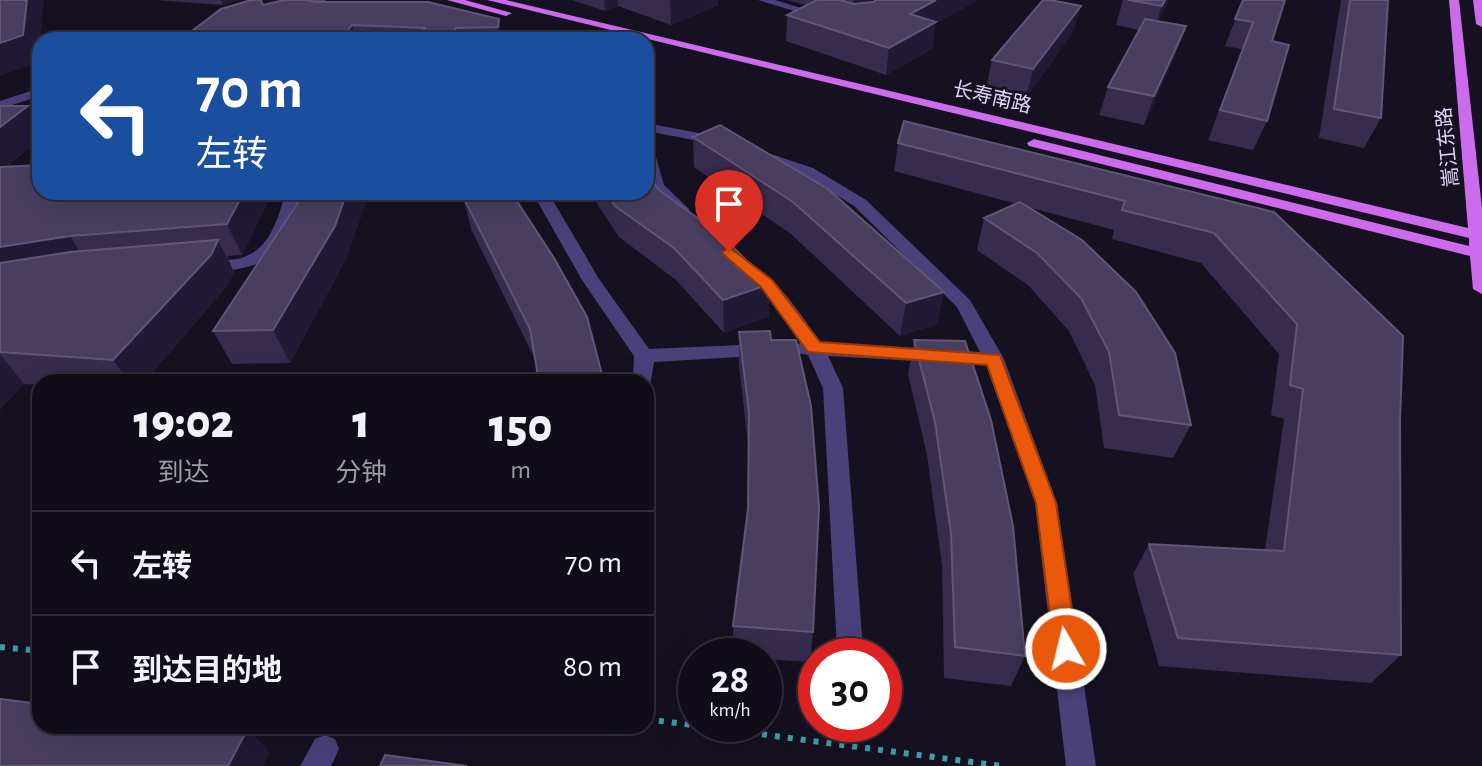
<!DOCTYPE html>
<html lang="zh">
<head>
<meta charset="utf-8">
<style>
  body { margin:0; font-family:"Alegreya Sans","Noto Sans SC",sans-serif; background:#191622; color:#f1f3f6; height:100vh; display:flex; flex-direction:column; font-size:30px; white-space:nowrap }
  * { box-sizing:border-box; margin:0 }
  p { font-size:26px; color:#9c9ca2 }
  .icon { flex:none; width:44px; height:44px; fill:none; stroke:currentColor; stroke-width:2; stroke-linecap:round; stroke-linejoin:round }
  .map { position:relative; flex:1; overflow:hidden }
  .drawer { position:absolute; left:32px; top:374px; width:622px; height:360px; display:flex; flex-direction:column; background:#100d19; border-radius:24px; box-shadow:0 8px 32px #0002,0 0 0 2px #302d38 }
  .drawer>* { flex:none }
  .hud { position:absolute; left:32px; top:32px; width:622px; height:168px; border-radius:24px; box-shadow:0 8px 32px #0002,0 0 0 2px #302d38; background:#1a4fa0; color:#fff; overflow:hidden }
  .speed { position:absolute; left:678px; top:638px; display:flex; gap:16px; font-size:40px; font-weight:700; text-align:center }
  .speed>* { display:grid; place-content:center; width:104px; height:104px; border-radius:50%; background:#100d19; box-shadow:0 8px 32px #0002,0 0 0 2px #302d38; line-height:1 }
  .speed small { font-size:20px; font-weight:400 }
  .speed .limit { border:12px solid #d22; background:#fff; color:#111 }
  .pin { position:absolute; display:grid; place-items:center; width:68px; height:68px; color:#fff; margin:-82px -34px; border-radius:50% 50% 50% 0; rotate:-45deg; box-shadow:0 0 8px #0007 }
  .pin .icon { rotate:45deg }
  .me { position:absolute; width:88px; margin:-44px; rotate:352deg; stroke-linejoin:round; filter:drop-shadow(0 0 6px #0008) }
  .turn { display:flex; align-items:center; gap:28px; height:168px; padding:0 32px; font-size:36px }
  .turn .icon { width:104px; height:104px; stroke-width:2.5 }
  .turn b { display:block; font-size:56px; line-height:68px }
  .eta { display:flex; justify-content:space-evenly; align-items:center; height:136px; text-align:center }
  .eta b { font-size:48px; font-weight:800; line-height:56px }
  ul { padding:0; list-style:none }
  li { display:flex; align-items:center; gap:24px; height:104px; padding:0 32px; border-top:2px solid #302d38 }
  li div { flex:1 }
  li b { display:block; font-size:30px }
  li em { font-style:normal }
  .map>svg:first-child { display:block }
</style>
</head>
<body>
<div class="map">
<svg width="1482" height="766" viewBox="0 0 1482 766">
  <rect width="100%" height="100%" fill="#161121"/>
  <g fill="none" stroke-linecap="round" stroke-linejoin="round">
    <path stroke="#3e9fa6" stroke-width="6" stroke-dasharray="5 8" stroke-linecap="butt" d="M0,647L40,651
      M646,719L1002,766"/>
    <path fill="#4b417a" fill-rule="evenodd" d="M311,0H327L291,13L286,10Z
      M758,0H775L827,16L821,19Z
      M40,88V96L0,109V101Z
      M646,123L720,137L727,141L720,145L646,131Z
      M646,143L653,147L664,185L689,209V215H677L649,187Z
      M762,151L813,168L866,200L970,300L1004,359L1057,503L1096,766H1066L1035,503L986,365L828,356L843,388L863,649L860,656H840L837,649L823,388L808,355L797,353L794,348L801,342L760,287L741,270L744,266C768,261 807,324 821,343L980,352L957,307L854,206L803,174L757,158V152Z
      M286,192H302C289,231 284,261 238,269C226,271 212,274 200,271L197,267L200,263C212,260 225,261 237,259C270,252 277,220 286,192Z
      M532,192H548L599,279L649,349L764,344L771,345L774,350L771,355L654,362L650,387L646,388V382H633L634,356L582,280Z
      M325,735L335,739L339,749L331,766H300L315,739Z"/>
    <path fill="#cc6bec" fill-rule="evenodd" d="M447,0H465L512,13L506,16Z
      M487,0H506L1468,228L1449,0H1459L1482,208V294L1473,289L1470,256L1029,146L1027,143L1034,139L1469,246V238Z
      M1473,0H1482V27L1476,24Z"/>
  </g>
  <path fill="#372c4d" d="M155,0H238L223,5Z
    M572,0H718V5L671,25L618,6L605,11Z
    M787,0H978L935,24L932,49L886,75L786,41L787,15L806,5Z
    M1123,0H1169L1158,21L1176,53L1144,125L1099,115L1108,87L1139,30L1116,25Z
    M1243,0L1272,41L1267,121L1253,150L1208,140L1242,49L1225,46Z
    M1341,0H1388L1381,118L1364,148L1319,138Z
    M315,2L499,19L503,40H180L263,5Z
    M1073,32L1026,98L986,88L992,60Z
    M0,106H28L40,126V139L6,167L40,192H273L242,255L227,256L234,272L227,286L144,382H40V385L24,384L0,409Z
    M693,137L944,292L937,324L900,336L791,234L694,167Z
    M898,143L1274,212L1400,420L1401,655L1371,683L1159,666L1133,574L1149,544L1265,550L1284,419L1271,415L1279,354L1201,263L1112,239L1114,230L1028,207L1191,425L1173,458L1104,448L1095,385L1069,331L1028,285L977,250L984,218L1017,204L894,171Z
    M659,190L769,316L724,333L676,280L619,237L589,192H646Z
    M511,192L534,357L471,229L463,197Z
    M347,257L290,363L232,364L213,331Z
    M739,332L813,632L810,662L764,659V656H733V626L748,509V444L739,365Z
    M914,340L1025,656L1011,686L944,678L942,565L927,455L908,374Z"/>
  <path fill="#221934" d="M27,0H44L39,62L0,76V43Z
    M221,0H238L223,5Z
    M604,0H618V6L605,11Z
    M670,0H718V5L671,25Z
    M854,0H900L852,18Z
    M936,0H978L935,24L932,49L886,75L889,48L910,14Z
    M1165,0H1169L1153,32L1162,6Z
    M1081,6L1073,32L1026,98L1033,69Z
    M499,19L503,40H501L498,27Z
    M352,25L356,40H340Z
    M1186,26L1176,53L1144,125L1154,96Z
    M456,28L459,40H449Z
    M28,106L40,126V139L0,172V127Z
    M244,192H273L242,255L227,224Z
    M347,192H370L347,257L290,363L273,330Z
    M70,236L90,267L0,283V247Z
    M218,240L234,272L227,286L144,382H129L113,360Z
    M770,284L769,316L724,333L723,300Z
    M944,292L937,324L900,336L906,303Z
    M0,354L24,384L0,409Z
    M248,728L270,753L264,766H228Z"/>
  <path fill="#493e60" stroke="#605678" stroke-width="2" d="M0,0H27L23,35L0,43Z
    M251,0H261L263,5L284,0H306L315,2H428L499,19L498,27L456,28L449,40H418L425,28L352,25L340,40H180L221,9Z
    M817,0H840L854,4L873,2L876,0H936L910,14L936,22L889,48L787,15Z
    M1043,0H1050L1081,6L1033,69L992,60Z
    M1128,0H1165L1162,6Z
    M1243,0H1285L1272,41L1289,45L1267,121L1220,110L1253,22L1235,19Z
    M1350,0H1388L1381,118L1334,109Z
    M1145,19L1186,26L1154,96L1108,87Z
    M531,31L567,40H527Z
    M0,106H28L0,127Z
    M904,121L1274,212L1403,336L1400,420L1401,655L1178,638L1149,544L1284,551L1303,389L1290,385L1297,324L1214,233L1122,210L1125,201L898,143Z
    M720,125L828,189L944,292L906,303L793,202L693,137Z
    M40,165V192H244L227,224L70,236L0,247V167Z
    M646,173L659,190L721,235L770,284L723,300L674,248L615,206L606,192H646Z
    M305,192H347L335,226L273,330L213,331Z
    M462,192H511L554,258L587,317L604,382H539L530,329L463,197Z
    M1020,202L1082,240L1136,292L1175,353L1191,425L1119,415L1109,352L1081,298L1037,253L984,218Z
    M218,240L211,255L113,360L0,352V263L70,252Z
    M770,331L771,340H796L811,406L819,507L813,632L733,626L748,509L749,412L739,332Z
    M914,340L965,341L991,420L1013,526L1025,656L955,647L951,533L935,422Z
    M0,699L40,704V726H230L248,728L228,766H0Z
    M385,755L467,766H380Z"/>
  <path fill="#ea580c" stroke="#983908" stroke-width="2" d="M729,247L772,280L820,342L1000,355L1056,503L1078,649L1074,657L1066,660L1057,657L1054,649L1036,503L987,365L808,352L761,287L724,255L722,252Z"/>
  <g text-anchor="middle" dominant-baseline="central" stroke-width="6" stroke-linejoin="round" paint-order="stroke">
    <g font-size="20" fill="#dfd6fa" stroke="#161121">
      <text transform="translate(992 98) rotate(13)">长寿南路</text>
      <text transform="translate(1448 147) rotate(-96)">嵩江东路</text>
    </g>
  </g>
</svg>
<div class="speed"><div>28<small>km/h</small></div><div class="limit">30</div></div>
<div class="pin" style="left:729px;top:252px;background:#d93025"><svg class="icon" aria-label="arrive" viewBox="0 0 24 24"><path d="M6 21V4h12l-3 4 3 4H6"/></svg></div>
<svg class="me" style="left:1066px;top:649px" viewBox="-20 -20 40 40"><circle r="17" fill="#ea580c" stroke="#fff" stroke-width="3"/><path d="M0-11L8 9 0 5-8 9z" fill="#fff"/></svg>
<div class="hud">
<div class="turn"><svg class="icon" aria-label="left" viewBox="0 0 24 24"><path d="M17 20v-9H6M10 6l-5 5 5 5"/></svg><div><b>70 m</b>左转</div></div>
</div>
<section class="drawer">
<div class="eta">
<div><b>19:02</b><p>到达</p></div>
<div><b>1</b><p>分钟</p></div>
<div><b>150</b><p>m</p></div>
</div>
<ul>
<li><svg class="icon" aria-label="left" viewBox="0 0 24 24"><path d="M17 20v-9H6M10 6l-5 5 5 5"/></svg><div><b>左转</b></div><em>70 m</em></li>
<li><svg class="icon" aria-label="arrive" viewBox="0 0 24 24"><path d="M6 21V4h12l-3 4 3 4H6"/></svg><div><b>到达目的地</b></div><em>80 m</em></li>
</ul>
</section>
</div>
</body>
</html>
